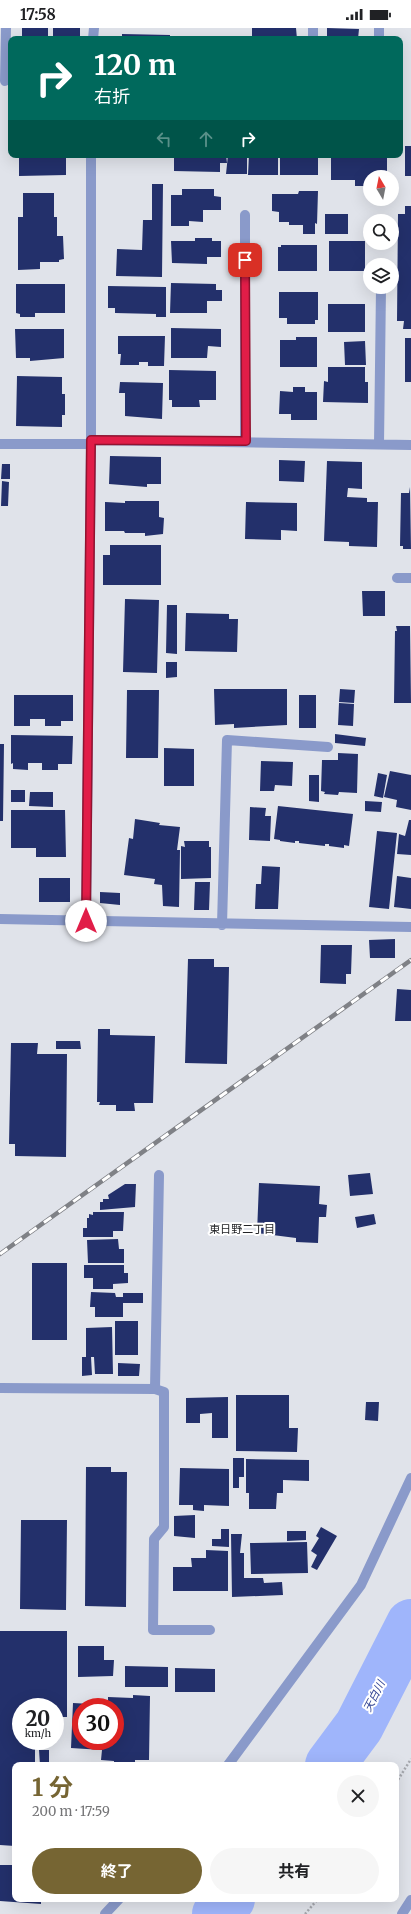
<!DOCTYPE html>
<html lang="ja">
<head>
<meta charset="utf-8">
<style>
  body { margin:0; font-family:Merriweather,"Noto Sans JP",serif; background:#f6f6f6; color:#202124; height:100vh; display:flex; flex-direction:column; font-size:15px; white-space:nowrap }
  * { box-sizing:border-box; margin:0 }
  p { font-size:13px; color:#757577 }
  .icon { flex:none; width:22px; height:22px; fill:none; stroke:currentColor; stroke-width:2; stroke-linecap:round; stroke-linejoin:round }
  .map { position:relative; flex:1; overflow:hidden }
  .details { position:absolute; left:12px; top:1734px; width:387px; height:140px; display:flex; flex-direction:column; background:#fff; border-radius:8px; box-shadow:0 4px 16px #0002 }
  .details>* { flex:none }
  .hud { position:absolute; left:8px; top:8px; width:395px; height:122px; border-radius:8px; box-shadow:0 4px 16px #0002; background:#00695c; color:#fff; overflow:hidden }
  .needle { width:26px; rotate:350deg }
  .buttons { position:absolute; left:363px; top:142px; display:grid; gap:8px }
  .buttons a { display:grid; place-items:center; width:36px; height:36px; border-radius:50%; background:#fff; box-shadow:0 4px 16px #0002; font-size:20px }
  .speed { position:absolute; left:12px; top:1670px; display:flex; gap:8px; font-size:20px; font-weight:700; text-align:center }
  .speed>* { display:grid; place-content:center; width:52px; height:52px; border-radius:50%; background:#fff; box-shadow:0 4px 16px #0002; line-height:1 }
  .speed small { font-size:10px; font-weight:400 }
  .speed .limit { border:6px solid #d22; background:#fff; color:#111 }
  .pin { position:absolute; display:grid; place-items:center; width:34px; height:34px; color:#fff; margin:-17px; border-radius:8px; box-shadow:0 2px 6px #0006 }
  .me { position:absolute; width:44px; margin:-22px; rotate:0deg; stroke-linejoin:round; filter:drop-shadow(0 0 3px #0008) }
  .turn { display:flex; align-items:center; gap:14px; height:84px; padding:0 20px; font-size:18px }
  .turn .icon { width:52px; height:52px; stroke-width:2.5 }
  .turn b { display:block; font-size:28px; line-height:34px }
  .lanes { display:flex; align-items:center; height:38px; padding:0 20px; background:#0003; justify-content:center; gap:20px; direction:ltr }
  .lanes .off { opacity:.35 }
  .round { display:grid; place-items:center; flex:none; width:42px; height:42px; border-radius:21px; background:#f6f6f6 }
  .overview { display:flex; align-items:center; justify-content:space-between; height:68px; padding:0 20px }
  h1 { font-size:24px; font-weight:700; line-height:30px; color:#766533 }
  .primary-button { display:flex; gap:8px; margin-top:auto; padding:8px 20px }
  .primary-button a { flex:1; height:46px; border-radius:24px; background:#766533; color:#fff; font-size:16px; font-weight:700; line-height:46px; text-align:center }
  .primary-button a+a { background:#f6f6f6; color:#202124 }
  .status { display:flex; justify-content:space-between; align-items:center; height:28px; padding:0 20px; background:#fff; direction:ltr }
  .status svg { height:11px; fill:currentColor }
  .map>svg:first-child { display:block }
</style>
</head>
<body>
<div class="status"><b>17:58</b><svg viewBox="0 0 49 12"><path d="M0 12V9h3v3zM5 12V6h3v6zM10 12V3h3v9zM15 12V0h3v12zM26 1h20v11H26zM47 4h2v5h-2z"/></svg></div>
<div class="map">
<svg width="411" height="1886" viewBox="0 0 411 1886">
  <rect width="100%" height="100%" fill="#e0e3ea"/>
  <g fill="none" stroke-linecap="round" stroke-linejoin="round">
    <path stroke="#9fb5fb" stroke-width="50" d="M330,1737L359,1698L411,1596
      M217,1886L230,1871"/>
  </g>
  <path fill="#23306b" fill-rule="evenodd" d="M22,0H48V11H22Z
    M53,0H80V11H53Z
    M252,0H296L297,11H252Z
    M327,0L359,1L358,11H327Z
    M122,6L170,7V11H122Z
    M405,118H411V148H405Z
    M19,127H66V147L19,148Z
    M174,127H226L227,135H220V144L174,143Z
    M228,127H247V146H226Z
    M249,127H278V147H248Z
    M280,127H318V147H280Z
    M331,127H387V149H370V158H355V152H331Z
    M152,156H163L162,249L116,248L117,221L142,222L143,192H152Z
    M182,161H214V168L221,169V182H203V194L189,193V198H171V167H182Z
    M299,163H318L317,196L315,195V206H303V197H289V194H279V184L272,183V166H298Z
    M23,165H54V189H57V208H63L64,231L59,232V234H40V241L18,242V189H23Z
    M405,178H411V301H403L404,293H397L398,186H405Z
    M325,186H348V206H325Z
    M195,210H212V213H221V229H207V236L172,235L171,213H195Z
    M329,213H365V243H329Z
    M281,217H317V243H278V219H281Z
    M171,255L216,256V262H222V273H207V285H170Z
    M16,256H65V285H35V289H20V286L16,285Z
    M108,258L166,259V289H156V286L115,285V280H108Z
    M279,264H318V292H315V296H287V290H279Z
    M328,276H365V304H328Z
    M171,300L221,301V319L208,318L207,330H171Z
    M15,301H64V330L30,333V330H16Z
    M118,308H165L164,338H148V334H139V337H120L121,326H118Z
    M296,309H317V339H280V312H296Z
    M405,310H411V354H405Z
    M365,313L366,337H345L344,314Z
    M328,339H365V354H368V375L323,374L324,353L328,354Z
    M169,342L216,343V372H199L200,379H172V372H169Z
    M17,348L62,349V366H65V387H62V399L16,398Z
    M120,354L163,355L162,391L125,388V365H119Z
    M293,359H305V364H317V392H291V386H279L280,363L293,364Z
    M110,428L161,429V456H147V459L109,456Z
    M279,432L305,433L304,454L279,453Z
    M327,433L362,434V461L348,460L347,469L367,470V474H378L377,519L349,518V514L324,513Z
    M2,436H10V451H1Z
    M2,453L9,454L8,478H1Z
    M410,459L411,521H403V518H400L401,465H409Z
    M125,473H159V489L164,490L163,506L145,508V505H125L124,503H105V474L125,475Z
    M246,474L297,475V503L281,502V512L245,511Z
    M110,517H161V557H103V527H110Z
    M362,563H385V588H363Z
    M125,571L159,572L157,645L123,644Z
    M167,577H177V626L166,625Z
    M186,585L229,586V591H238L237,624L185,623Z
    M396,598H410L411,675H394L395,603H397Z
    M166,634H177V649L166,650Z
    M214,661H287V697L234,700V696L215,697Z
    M340,661L355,662L354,675L339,674Z
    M127,662H159L158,730H126Z
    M14,667H73V693H61V698H45V691H30V698H14Z
    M299,667H316V700H299Z
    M339,675L354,676L353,698L338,697Z
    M335,706L366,710L365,718L335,715Z
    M11,707L73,708L72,736H58V742H42V735H28V742L13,741V735L11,736Z
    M0,716H4L3,793H0Z
    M164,720L194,721V758H164Z
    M338,725L358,726L357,765L339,764L338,767L324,766L325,764L321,763L322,732H338Z
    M261,733L293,734L292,758L275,757L274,763H260Z
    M390,743L411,747V782L396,779L397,772L384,769Z
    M378,745L387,747L383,770L374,768Z
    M309,747H319V774L309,773Z
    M11,762H25V774H11Z
    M30,764H53V779L29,778Z
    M365,773L382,774L381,784L365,783Z
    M278,778L353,786L349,818L344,817V820L329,818V816H325V818L299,815V813H295V815L280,813V812L274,811Z
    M250,779L266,780L265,788H271L270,813L249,812Z
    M11,782H65L66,829H36V820H11Z
    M135,791L160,795L159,797L180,799L177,822H180L179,879L163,878L162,857L154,856L155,851L124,847L129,810L133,811Z
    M409,792H411V827L397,826L399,806L405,808Z
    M377,803L397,805L389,881L369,879Z
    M184,813H209V819H211V850L181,851V818L185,819Z
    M262,838L280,839L278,881H255L256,856H261Z
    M397,848L411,850V881L394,879Z
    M39,850H70V874H39Z
    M195,854H210L209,882H194Z
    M100,864L120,865V877L100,875Z
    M395,911V930H370L369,912Z
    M321,917H352L351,946H346V956L320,955Z
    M188,931H214V939H229L227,1036L185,1035Z
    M397,961L411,962V993H395Z
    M98,1001H110V1007L155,1008L153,1075H134L135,1083H116V1077H99L100,1074H97Z
    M56,1013H80L81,1021H56Z
    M11,1015H38L37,1026H67L66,1129L15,1128V1116H9Z
    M370,1145L373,1166L350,1168L348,1147Z
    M259,1155L320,1158L319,1176L327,1177L326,1189H319L318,1215L296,1214V1210L257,1205Z
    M125,1156H136L135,1179L100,1182V1174H103V1171H109L108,1167Z
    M93,1184H124L123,1203H113V1209H83V1200H87V1190H89V1186L93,1187Z
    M374,1186L376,1196L357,1200L355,1189Z
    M118,1211L119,1221H124V1235H88L87,1212Z
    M32,1235H67V1312H32Z
    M84,1237H124V1245H128V1255L113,1256V1261H93V1250H84Z
    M91,1264L115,1265L116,1269H123V1265H143V1275H123V1289H95V1279H90Z
    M115,1293H138V1327H115Z
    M112,1299L113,1346H95L94,1329H91L92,1347L82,1348V1329H86V1300Z
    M118,1335L140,1336L139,1348H118Z
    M236,1367H289V1400H298L297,1424L236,1423Z
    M228,1369V1410H212V1385L200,1386V1395H186V1370Z
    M366,1374H379L378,1393L365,1392Z
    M233,1430H244V1449H239V1460H233Z
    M246,1431L309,1432V1453L283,1452V1465H277L276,1481H249V1465H246Z
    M86,1439H111V1444H127L126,1579L85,1578Z
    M180,1440L229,1441V1478L204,1477V1483L193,1482V1477H179Z
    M195,1487V1510L174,1508V1488Z
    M21,1492H67L66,1582L20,1581Z
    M321,1499L337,1508L317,1542L311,1539L317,1527L311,1523L319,1510L316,1508Z
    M221,1501H229V1519L212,1518V1511H221Z
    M287,1503H306V1512L287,1513Z
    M231,1506H242L240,1525H244V1550H263L264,1555L282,1554L283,1567L232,1569Z
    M307,1514L308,1545L251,1546L250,1515Z
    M206,1522L228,1523V1563H173V1539H192L191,1530H206Z
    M0,1603H67V1689H55V1679H21V1713H35V1737H15V1818L0,1817Z
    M78,1618H104V1632H114L113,1648L78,1649Z
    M125,1638L168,1639V1659H125Z
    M175,1640L215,1641V1664H175Z
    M133,1667L150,1668L149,1732H135V1737L114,1736V1733L101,1732L102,1722L71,1720L73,1675L108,1677V1669L133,1670ZM81,1679H115V1713H81Z
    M39,1713H48V1719H39Z
    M39,1722H49V1737H40Z
    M0,1837H15V1871H41V1876L0,1873Z"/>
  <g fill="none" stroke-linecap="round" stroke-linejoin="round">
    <path stroke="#a5a7ad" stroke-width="2.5" stroke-dasharray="2 2" stroke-linecap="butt" d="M396,1755L411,1731
      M305,1886L318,1871"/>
    <path stroke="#8a9aca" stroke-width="10" d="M93,11L94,0
      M313,11V0
      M379,11V0
      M5,53L6,0
      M245,187V413
      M91,412L411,417
      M0,416H91
      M379,416L381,260
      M397,550H411
      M0,891L411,899
      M86,893L91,416V127
      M222,897L227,712L328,719
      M159,1147L155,1361L164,1364V1499L154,1511L153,1602H210
      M0,1360L155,1361
      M228,1737L361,1557L411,1450
      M105,1886L119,1871
      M402,1886L411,1872"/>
    <g stroke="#7f8186" stroke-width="4.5">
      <path id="rail" d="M0,1226L411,932"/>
    </g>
    <use href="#rail" stroke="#fff" stroke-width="3" stroke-dasharray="9" stroke-linecap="butt"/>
  </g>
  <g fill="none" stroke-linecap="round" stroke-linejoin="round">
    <g stroke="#92132f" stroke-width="10">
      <path id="route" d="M86,893L91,412L246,413L245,232"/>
    </g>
    <use href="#route" stroke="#e11d48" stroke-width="7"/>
  </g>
  <g text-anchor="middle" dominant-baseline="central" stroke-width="4" stroke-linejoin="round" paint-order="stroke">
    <g font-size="11" fill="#222326" stroke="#fff">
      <text x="242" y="1201">東日野二丁目</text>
    </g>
    <g font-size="11" font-style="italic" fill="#314393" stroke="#fff">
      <text transform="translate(374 1668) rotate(-63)">天白川</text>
    </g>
  </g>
</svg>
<div class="buttons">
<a><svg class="needle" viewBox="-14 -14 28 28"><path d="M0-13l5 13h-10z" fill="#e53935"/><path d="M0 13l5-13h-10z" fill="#757577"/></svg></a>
<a><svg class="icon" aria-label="search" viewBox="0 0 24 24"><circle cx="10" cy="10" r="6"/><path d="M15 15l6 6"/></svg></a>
<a><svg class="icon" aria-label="layers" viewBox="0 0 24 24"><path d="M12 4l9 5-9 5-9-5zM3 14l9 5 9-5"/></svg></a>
</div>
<div class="speed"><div>20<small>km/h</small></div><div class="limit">30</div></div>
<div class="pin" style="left:245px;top:232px;background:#d93025"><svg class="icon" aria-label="arrive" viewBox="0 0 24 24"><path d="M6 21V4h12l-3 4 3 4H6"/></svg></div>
<svg class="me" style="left:86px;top:893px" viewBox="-20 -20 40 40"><circle r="19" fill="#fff"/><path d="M0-13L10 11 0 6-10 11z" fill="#e11d48"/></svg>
<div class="hud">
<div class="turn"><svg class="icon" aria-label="right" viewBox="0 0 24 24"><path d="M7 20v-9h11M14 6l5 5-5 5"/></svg><div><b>120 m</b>右折</div></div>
<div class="lanes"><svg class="icon off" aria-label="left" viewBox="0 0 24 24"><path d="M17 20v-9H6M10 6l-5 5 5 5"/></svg><svg class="icon off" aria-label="ahead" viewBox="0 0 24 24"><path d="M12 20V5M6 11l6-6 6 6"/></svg><svg class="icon" aria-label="right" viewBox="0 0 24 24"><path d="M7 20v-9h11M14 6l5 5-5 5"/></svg></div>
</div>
<section class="details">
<div class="overview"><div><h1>1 分</h1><p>200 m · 17:59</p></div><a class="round"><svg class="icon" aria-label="close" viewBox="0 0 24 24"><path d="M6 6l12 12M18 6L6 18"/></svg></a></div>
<div class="primary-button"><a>終了</a><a>共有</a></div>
</section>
</div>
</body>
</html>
